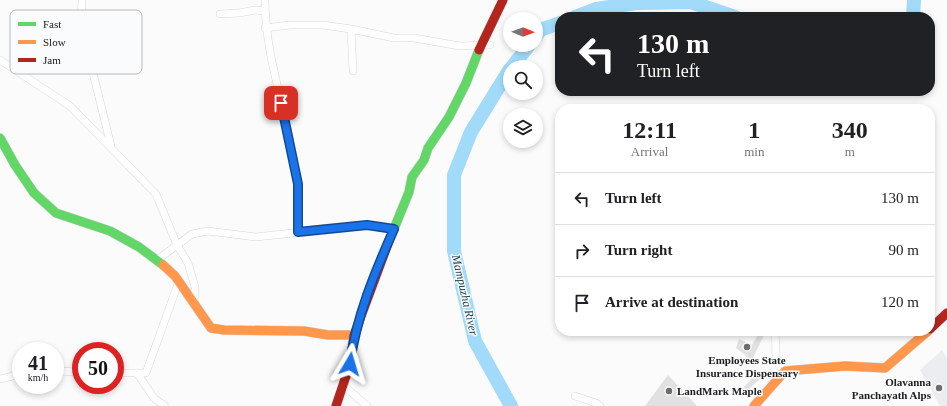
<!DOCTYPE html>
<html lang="en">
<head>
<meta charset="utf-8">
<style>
  body { margin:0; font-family:Georgia,serif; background:#f2f2f2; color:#202124; height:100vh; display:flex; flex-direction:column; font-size:15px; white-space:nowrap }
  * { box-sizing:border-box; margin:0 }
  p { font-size:13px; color:#757577 }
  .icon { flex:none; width:22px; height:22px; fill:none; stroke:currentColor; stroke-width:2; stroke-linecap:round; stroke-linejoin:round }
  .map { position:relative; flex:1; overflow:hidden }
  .sheet { position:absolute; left:555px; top:104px; width:380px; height:232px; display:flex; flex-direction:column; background:#fff; border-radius:16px; box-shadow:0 2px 6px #0003 }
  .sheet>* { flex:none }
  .banner { position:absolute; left:555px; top:12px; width:380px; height:84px; border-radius:16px; box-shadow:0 2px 6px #0003; background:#202124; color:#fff; overflow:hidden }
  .needle { width:26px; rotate:91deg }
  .fabs { position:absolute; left:503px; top:12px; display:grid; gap:8px }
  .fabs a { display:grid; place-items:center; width:40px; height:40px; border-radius:50%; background:#fff; box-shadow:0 2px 6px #0003; font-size:20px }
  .speed { position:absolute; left:12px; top:342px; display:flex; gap:8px; font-size:20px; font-weight:700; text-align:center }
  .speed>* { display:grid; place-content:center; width:52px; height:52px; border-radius:50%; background:#fff; box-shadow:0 2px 6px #0003; line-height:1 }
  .speed small { font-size:10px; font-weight:400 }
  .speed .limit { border:6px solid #d22; background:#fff; color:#111 }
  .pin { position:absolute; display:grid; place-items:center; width:34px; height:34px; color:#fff; margin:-17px; border-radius:8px; box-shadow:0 2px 6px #0006 }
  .me { position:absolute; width:44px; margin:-22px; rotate:7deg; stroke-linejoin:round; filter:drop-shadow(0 0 3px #0008) }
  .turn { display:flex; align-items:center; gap:14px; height:84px; padding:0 16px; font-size:18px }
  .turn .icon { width:52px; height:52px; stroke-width:2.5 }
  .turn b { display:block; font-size:28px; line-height:34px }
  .eta { display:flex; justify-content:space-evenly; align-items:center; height:68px; text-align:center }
  .eta b { font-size:24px; font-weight:800; line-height:28px }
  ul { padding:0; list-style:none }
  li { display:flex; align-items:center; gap:12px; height:52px; padding:0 16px; border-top:1px solid #e0e0e0 }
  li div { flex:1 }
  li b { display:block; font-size:15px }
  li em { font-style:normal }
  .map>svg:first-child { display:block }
</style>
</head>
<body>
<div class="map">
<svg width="947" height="406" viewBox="0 0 947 406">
  <rect width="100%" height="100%" fill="#fbfbfb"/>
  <path fill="#ebedf1" d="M942,350L947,358V406H940L920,370Z"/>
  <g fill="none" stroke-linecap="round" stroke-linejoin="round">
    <path stroke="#a2dbf9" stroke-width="14" d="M575,17L596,9L636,3L691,2L735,17
      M913,17L914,0
      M536,36L540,30L560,23
      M512,67L529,45
      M510,69L471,132L454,175V251L475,341L511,406"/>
  </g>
  <path fill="#e1e1e1" d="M760,331H766L752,360L736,348L739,339L752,345Z
    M756,374L760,379L745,392L742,389Z
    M668,375L697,406H645Z"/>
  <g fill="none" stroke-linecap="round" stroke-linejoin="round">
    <g stroke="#d7d7d7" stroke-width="8">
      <path id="street" d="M82,0L81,24L111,146
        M265,0C265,62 291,122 297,183C299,199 297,216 298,232
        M220,14L239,13L255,10L265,11
        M265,28L290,25H323L351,29L394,38H414L460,46L490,45
        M351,29L353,71
        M0,60L70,106L156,194L177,245L188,263L195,287L194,303
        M157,260L192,234L208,231L256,237L367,225L394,229
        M774,331C779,345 770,361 785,371
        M55,371L81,372
        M115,373H146L179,281
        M137,373L154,398L165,406
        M0,379L21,374
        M344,386L367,406
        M575,396L596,403L600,406"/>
    </g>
    <g stroke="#d7d7d7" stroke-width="10">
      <path id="fast" d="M0,138L15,165L34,193L56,213L110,231L139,247L163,265
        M389,241L409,192L412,177L424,160L428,148L449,117L466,83L479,50"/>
    </g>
    <g stroke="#d7d7d7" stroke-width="10">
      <path id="slow" d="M163,265L175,276L211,328L224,330L304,331L328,335H354
        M754,406L785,371L845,366L885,368L928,331"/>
    </g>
    <g stroke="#d7d7d7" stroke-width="10">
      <path id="jam" d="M479,50L503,0
        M930,329L947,313
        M336,406L350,364L354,335L389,241"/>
    </g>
    <use href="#street" stroke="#fefefe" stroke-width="7"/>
    <use href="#fast" stroke="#63d668" stroke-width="9"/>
    <use href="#slow" stroke="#ff974d" stroke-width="9"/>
    <use href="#jam" stroke="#b3261e" stroke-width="9"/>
  </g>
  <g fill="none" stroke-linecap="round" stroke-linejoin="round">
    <g stroke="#114b97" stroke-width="10">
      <path id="route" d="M281,103L298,184V232L367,225L394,229C375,272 356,317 350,364"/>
    </g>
    <use href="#route" stroke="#1a73e8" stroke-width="7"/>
  </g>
  <g fill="#6d6d6d" stroke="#fafbfc" stroke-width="1.5">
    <circle cx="747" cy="347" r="4"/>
    <circle cx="939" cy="388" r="4"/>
    <circle cx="669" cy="391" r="4"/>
  </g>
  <g text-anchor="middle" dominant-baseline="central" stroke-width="3" stroke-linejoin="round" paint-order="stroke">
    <g font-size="11" font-weight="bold" fill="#202021" stroke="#fafbfc">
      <text x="747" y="360">Employees State<tspan x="747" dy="13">Insurance Dispensary</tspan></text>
      <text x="931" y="382" text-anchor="end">Olavanna<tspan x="931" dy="13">Panchayath Alps</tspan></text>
      <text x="677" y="391" text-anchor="start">LandMark Maple</text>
    </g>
    <g font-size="12" font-style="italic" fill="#133849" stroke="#fafbfc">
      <text transform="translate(465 295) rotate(77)">Mampuzha River</text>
    </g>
  </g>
  <rect x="10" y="10" width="132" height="64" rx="6" fill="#fafbfc" stroke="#b9b9ba" stroke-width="1"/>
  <rect x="18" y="22" width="18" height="4" fill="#63d668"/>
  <rect x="18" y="40" width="18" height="4" fill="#ff974d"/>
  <rect x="18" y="58" width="18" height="4" fill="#b3261e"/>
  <g font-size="11" fill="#202021">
    <text x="43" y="28">Fast</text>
    <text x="43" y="46">Slow</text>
    <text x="43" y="64">Jam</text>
  </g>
</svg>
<div class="fabs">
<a><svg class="needle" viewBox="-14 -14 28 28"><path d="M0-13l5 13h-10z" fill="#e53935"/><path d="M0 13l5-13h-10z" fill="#757577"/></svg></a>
<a><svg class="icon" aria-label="search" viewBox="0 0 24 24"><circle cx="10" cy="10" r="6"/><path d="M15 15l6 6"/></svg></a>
<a><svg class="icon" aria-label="layers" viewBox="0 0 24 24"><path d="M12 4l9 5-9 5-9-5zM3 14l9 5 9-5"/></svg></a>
</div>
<div class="speed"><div>41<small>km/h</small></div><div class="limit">50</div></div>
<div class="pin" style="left:281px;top:103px;background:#d93025"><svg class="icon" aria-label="arrive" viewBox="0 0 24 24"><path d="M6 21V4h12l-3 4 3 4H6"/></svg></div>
<svg class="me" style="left:350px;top:364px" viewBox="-20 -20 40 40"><path d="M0-17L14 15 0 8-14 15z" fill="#1a73e8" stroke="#fff" stroke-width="4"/></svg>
<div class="banner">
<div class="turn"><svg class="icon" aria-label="left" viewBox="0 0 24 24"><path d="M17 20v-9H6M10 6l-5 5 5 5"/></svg><div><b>130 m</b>Turn left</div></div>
</div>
<section class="sheet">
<div class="eta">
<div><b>12:11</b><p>Arrival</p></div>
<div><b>1</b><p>min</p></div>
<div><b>340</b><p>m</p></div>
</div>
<ul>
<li><svg class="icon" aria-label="left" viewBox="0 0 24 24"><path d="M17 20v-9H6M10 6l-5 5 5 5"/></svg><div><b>Turn left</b></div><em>130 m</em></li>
<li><svg class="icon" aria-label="right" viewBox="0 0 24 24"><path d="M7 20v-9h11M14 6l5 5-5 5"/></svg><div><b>Turn right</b></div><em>90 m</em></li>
<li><svg class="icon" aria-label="arrive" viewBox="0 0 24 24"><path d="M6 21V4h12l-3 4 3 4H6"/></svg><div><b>Arrive at destination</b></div><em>120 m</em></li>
</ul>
</section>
</div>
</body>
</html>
